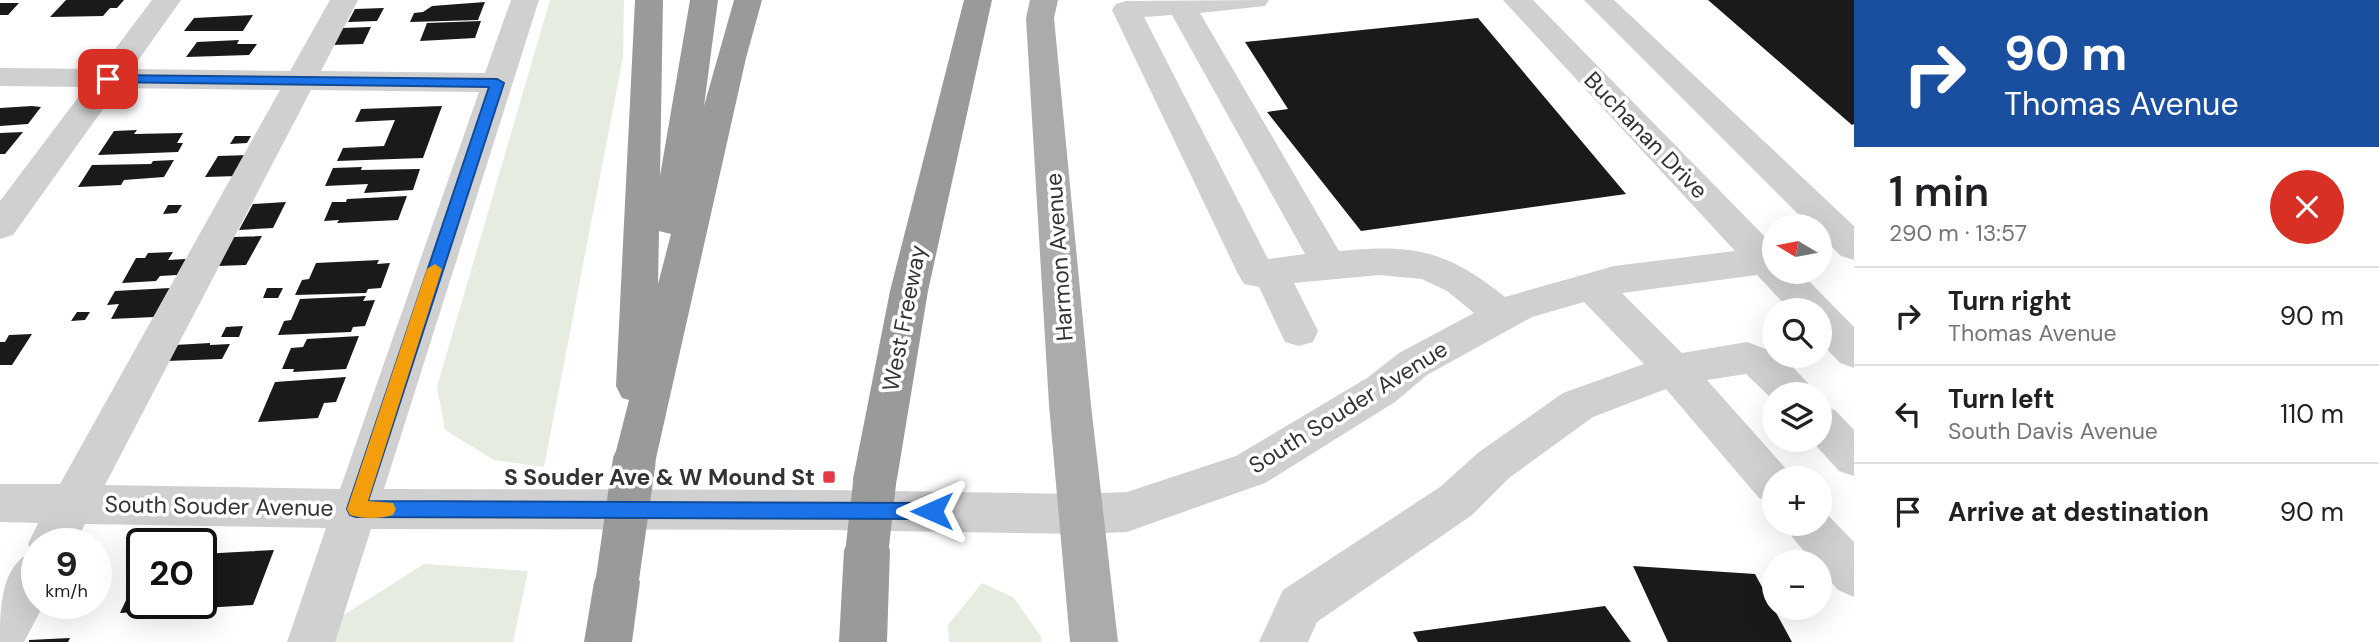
<!DOCTYPE html>
<html lang="en">
<head>
<meta charset="utf-8">
<style>
  body { margin:0; font-family:"DM Sans",sans-serif; background:#f6f6f6; color:#202124; height:100vh; display:flex; flex-direction:column; font-size:26px; white-space:nowrap }
  * { box-sizing:border-box; margin:0 }
  p { font-size:23px; color:#757577 }
  .icon { flex:none; width:38px; height:38px; fill:none; stroke:currentColor; stroke-width:2; stroke-linecap:round; stroke-linejoin:round }
  .map { position:relative; flex:1; overflow:hidden }
  .side { display:flex; flex-direction:column; background:#fff; width:525px }
  .side>* { flex:none }
  .guide { background:#1a4fa0; color:#fff; overflow:hidden }
  .needle { width:46px; rotate:280deg }
  .fabs { position:absolute; left:1762px; top:214px; display:grid; gap:14px }
  .fabs a { display:grid; place-items:center; width:70px; height:70px; border-radius:50%; background:#fff; box-shadow:0 7px 28px #0002; font-size:35px }
  .speed { position:absolute; left:21px; top:528px; display:flex; gap:14px; font-size:35px; font-weight:700; text-align:center }
  .speed>* { display:grid; place-content:center; width:91px; height:91px; border-radius:50%; background:#fff; box-shadow:0 7px 28px #0002; line-height:1 }
  .speed small { font-size:18px; font-weight:400 }
  .speed .limit { border:4px solid #111; border-radius:10px; background:#fff; color:#111 }
  .pin { position:absolute; display:grid; place-items:center; width:60px; height:60px; color:#fff; margin:-30px; border-radius:14px; box-shadow:0 4px 10px #0006 }
  .me { position:absolute; width:77px; margin:-38px; rotate:270deg; stroke-linejoin:round; filter:drop-shadow(0 0 5px #0008) }
  .turn { display:flex; align-items:center; gap:24px; height:147px; padding:0 35px; font-size:32px }
  .turn .icon { width:91px; height:91px; stroke-width:2.5 }
  .turn b { display:block; font-size:49px; line-height:60px }
  .round { display:grid; place-items:center; flex:none; width:74px; height:74px; border-radius:37px; background:#f6f6f6 }
  .head { display:flex; align-items:center; justify-content:space-between; height:119px; padding:0 35px }
  h1 { font-size:42px; font-weight:600; line-height:52px }
  ul { padding:0; list-style:none }
  li { display:flex; align-items:center; gap:21px; height:98px; padding:0 35px; border-top:2px solid #e0e0e0 }
  li div { flex:1 }
  li b { display:block; font-size:26px }
  li em { font-style:normal }
  main { display:flex; flex:1; min-height:0 }
  .map>svg:first-child { display:block }
</style>
</head>
<body>
<main>
<div class="map">
<svg width="1854" height="642" viewBox="0 0 1854 642">
  <rect width="100%" height="100%" fill="#fff"/>
  <path fill="#e6ecdf" d="M550,0H624L623,57L544,467L494,460L445,430L437,387Z
    M424,564L528,571L513,642H333L342,616Z
    M982,583L1013,597L1041,636V642H949L948,625Z"/>
  <path fill="#1a1a1a" d="M66,0H124L117,8H110L103,16L50,17Z
    M1708,0H1854V124L1852,125Z
    M485,2L478,20L410,22L414,13L423,12L432,6Z
    M0,3H19L8,15H0Z
    M384,8L377,21L348,22L355,9Z
    M253,15L243,31H184L194,18Z
    M1478,18L1626,194L1361,231L1267,112L1288,109L1245,42Z
    M481,21L475,38L420,41L427,23Z
    M371,27L363,44L332,45L341,28Z
    M239,40L237,44H257L249,55L186,57L197,42Z
    M32,106L41,107L28,124L0,126V108Z
    M442,106L423,158L337,161L343,148L384,146L395,120L355,122L361,109Z
    M137,130L134,134L183,133L177,143H183L178,152L98,155L114,131Z
    M23,132L5,154H0V133Z
    M235,136H251L247,143L230,144Z
    M249,155L238,176L205,177L218,156Z
    M174,160L164,177L124,180L121,185L78,187L92,165L151,164L153,161Z
    M362,167L361,170L420,169L413,190L364,193L368,184L325,186L333,168Z
    M407,196L398,220L337,223L339,220L324,221L332,202H346L347,199Z
    M286,202L273,228L239,230L253,204Z
    M168,205H182L177,213L163,214Z
    M262,236L246,265L217,266L234,237Z
    M173,252L168,260L186,259L177,275L160,276L156,281L122,283L136,258H145L148,253Z
    M379,260L377,264L390,263L381,288L368,289L366,293L295,295L302,280L309,279L316,263Z
    M170,288L154,317L111,319L119,304L107,305L115,291Z
    M267,288H283L278,298H263Z
    M366,296L363,301L375,300L365,326L353,327L351,332L278,335L284,321L291,320L300,299Z
    M77,312H90L85,320L71,321Z
    M243,326L239,337H221L226,327Z
    M32,334L12,365H0V342H5L9,335Z
    M359,336L346,369L293,372L294,369H282L291,348L303,347L307,339Z
    M210,343V345L230,344L222,359L166,361L175,345Z
    M346,377L336,402L324,403L318,418L258,422L275,382Z
    M274,550L253,605L120,613L142,566V604H201V554Z
    M1633,566L1755,574L1792,642H1668Z
    M1605,606L1631,642H1418L1413,632Z
    M70,638L68,642H29V640Z"/>
  <g fill="none" stroke-linecap="round" stroke-linejoin="round">
    <path fill="#d0d0d0" fill-rule="evenodd" d="M152,0H181L132,69L290,71L330,0H358L321,71L485,73L511,0H539L384,489L826,490L1081,494L1127,492L1236,456L1367,378L1399,353L1474,313L1447,291L1422,279L1379,275L1294,283L1318,331L1313,342L1299,346L1285,342L1259,287L1244,284L1238,274L1112,10L1116,4L1126,1L1269,0L1265,6L1200,13L1339,251C1413,244 1447,250 1505,297L1614,266L1735,251L1503,0H1533L1774,246V271H1799L1854,327V368L1840,363L1820,342V310H1790L1757,275L1622,293L1682,353L1747,342L1774,352V355H1781L1807,382L1813,394H1774V401L1746,374L1707,380L1789,472L1792,478H1774V504L1759,498L1666,389L1593,417L1509,478L1472,515L1317,622L1308,642H1259L1283,590L1440,487L1479,452L1563,393L1644,364L1584,302L1532,317L1427,375L1395,402L1265,483L1127,532L1081,534L826,530L371,529L335,642H287L326,528L85,524L75,544H37V604H44L24,642H0C0,611 0,565 32,552L28,544L38,523L0,522V484H60L280,90L118,88L13,235L0,239V201L86,87L0,86V68L100,69ZM1172,15L1305,254L1268,259L1144,17ZM311,90L479,92L340,489L105,485Z
      M1584,0H1614L1854,226V260L1841,256L1820,235V226H1810Z
      M1820,405L1835,410L1854,430V476L1839,471L1810,439H1820Z
      M1820,507L1854,542V597L1838,590L1820,570V562H1813L1792,537L1786,523H1820Z"/>
    <path fill="#ababab" fill-rule="evenodd" d="M1030,0H1058L1054,18L1091,405L1118,642H1070L1049,405L1026,18Z"/>
    <path fill="#9a9a9a" fill-rule="evenodd" d="M635,0H663L660,176L690,0H718L704,106L734,0H762L746,58L655,463L649,476L634,481L619,476L613,463L629,400L622,398L616,386ZM659,231L671,234L658,284Z
      M964,0H992L928,291L897,479L890,492L875,498L860,492L853,479L890,291Z
      M867,529L883,535L890,550L887,642H839L844,550L851,535Z
      M617,560L634,567L640,582L632,642H584L594,582L600,567Z"/>
    <path stroke="#9a9a9a" stroke-width="43" d="M867,550L875,479
      M617,582L634,463"/>
  </g>
  <path fill="#1a73e8" stroke="#114b97" stroke-width="2" d="M108,75L497,79L504,83L368,501L932,503L938,505L941,511L938,517L932,519L356,517L350,515L347,509L489,87L103,82V76Z"/>
  <path fill="#f59e0b" d="M435,264L442,269L368,501L393,503L396,509L393,515C381,519 362,519 350,515L347,509L427,269Z"/>
  <rect fill="#e63946" stroke="#fff" stroke-width="2.5" x="822" y="470" width="14" height="14" rx="3.5"/>
  <g text-anchor="middle" dominant-baseline="central" stroke-width="7" stroke-linejoin="round" paint-order="stroke">
    <g font-size="23" fill="#333" stroke="#fff">
      <text transform="translate(1646 135) rotate(46)">Buchanan Drive</text>
      <text transform="translate(1059 257) rotate(-94)">Harmon Avenue</text>
      <text transform="translate(904 318) rotate(-79)">West Freeway</text>
      <text transform="translate(1348 407) rotate(-32)">South Souder Avenue</text>
      <text transform="translate(219 506) rotate(1)">South Souder Avenue</text>
    </g>
    <g font-size="23" font-weight="bold" fill="#333" stroke="#fff" text-anchor="end">
      <text x="815" y="477">S Souder Ave &amp; W Mound St</text>
    </g>
  </g>
</svg>
<div class="fabs">
<a><svg class="needle" viewBox="-14 -14 28 28"><path d="M0-13l5 13h-10z" fill="#e53935"/><path d="M0 13l5-13h-10z" fill="#757577"/></svg></a>
<a><svg class="icon" aria-label="search" viewBox="0 0 24 24"><circle cx="10" cy="10" r="6"/><path d="M15 15l6 6"/></svg></a>
<a><svg class="icon" aria-label="layers" viewBox="0 0 24 24"><path d="M12 4l9 5-9 5-9-5zM3 14l9 5 9-5"/></svg></a>
<a>+</a>
<a>−</a>
</div>
<div class="speed"><div>9<small>km/h</small></div><div class="limit">20</div></div>
<div class="pin" style="left:108px;top:79px;background:#d93025"><svg class="icon" aria-label="arrive" viewBox="0 0 24 24"><path d="M6 21V4h12l-3 4 3 4H6"/></svg></div>
<svg class="me" style="left:932px;top:511px" viewBox="-20 -20 40 40"><path d="M0-17L14 15 0 8-14 15z" fill="#1a73e8" stroke="#fff" stroke-width="4"/></svg>
</div>
<section class="side">
<div class="guide">
<div class="turn"><svg class="icon" aria-label="right" viewBox="0 0 24 24"><path d="M7 20v-9h11M14 6l5 5-5 5"/></svg><div><b>90 m</b>Thomas Avenue</div></div>
</div>
<div class="head"><div><h1>1 min</h1><p>290 m · 13:57</p></div><a class="round" style="background:#d93025;color:#fff"><svg class="icon" aria-label="close" viewBox="0 0 24 24"><path d="M6 6l12 12M18 6L6 18"/></svg></a></div>
<ul>
<li><svg class="icon" aria-label="right" viewBox="0 0 24 24"><path d="M7 20v-9h11M14 6l5 5-5 5"/></svg><div><b>Turn right</b><p>Thomas Avenue</p></div><em>90 m</em></li>
<li><svg class="icon" aria-label="left" viewBox="0 0 24 24"><path d="M17 20v-9H6M10 6l-5 5 5 5"/></svg><div><b>Turn left</b><p>South Davis Avenue</p></div><em>110 m</em></li>
<li><svg class="icon" aria-label="arrive" viewBox="0 0 24 24"><path d="M6 21V4h12l-3 4 3 4H6"/></svg><div><b>Arrive at destination</b></div><em>90 m</em></li>
</ul>
</section>
</main>
</body>
</html>
